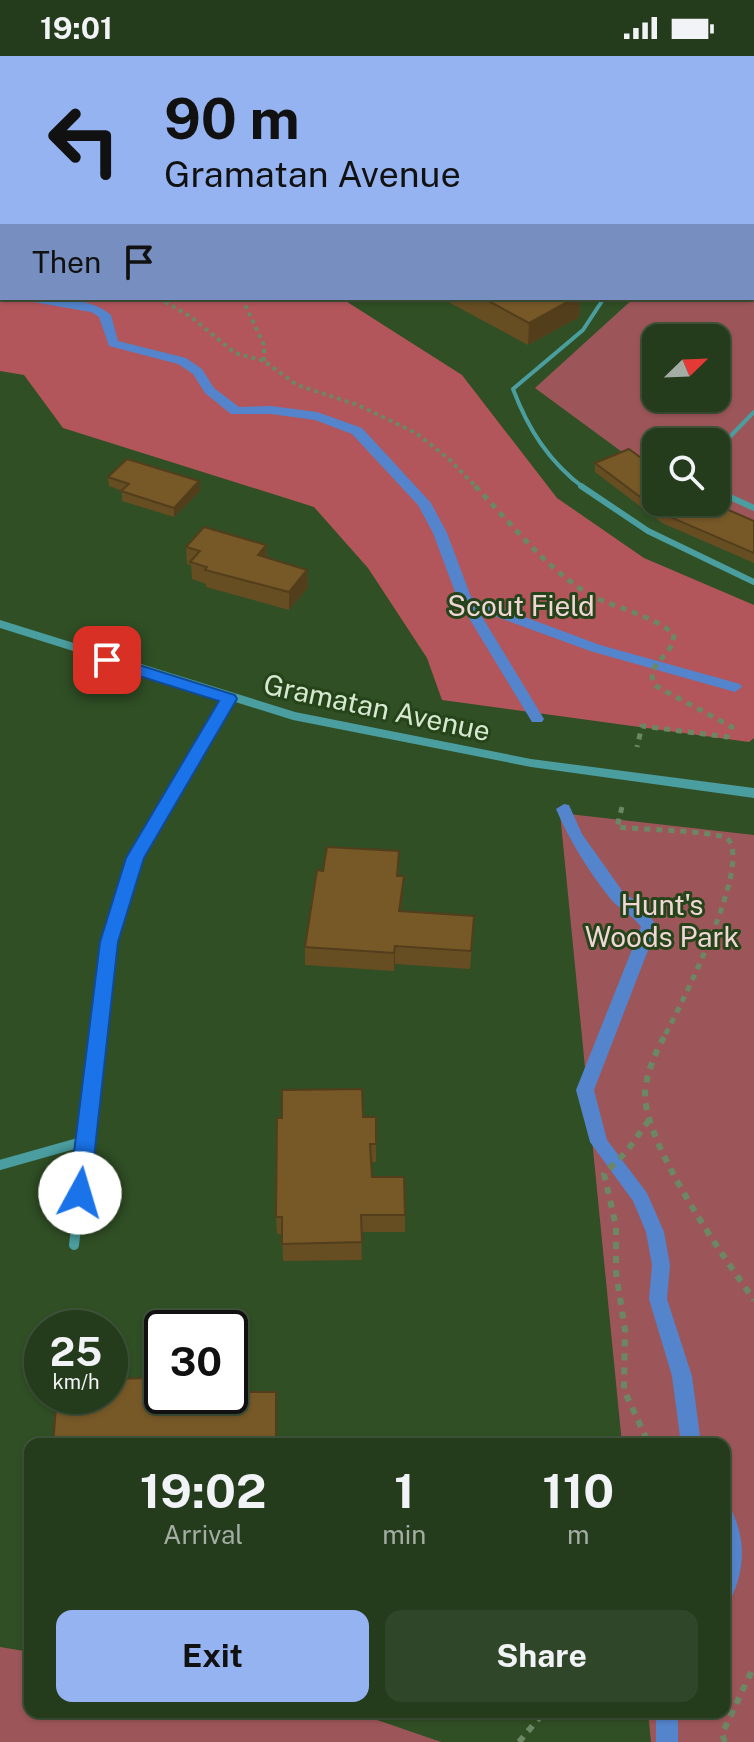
<!DOCTYPE html>
<html lang="en">
<head>
<meta charset="utf-8">
<style>
  body { margin:0; font-family:"Public Sans",sans-serif; background:#304629; color:#f1f3f6; height:100vh; display:flex; flex-direction:column; font-size:30px; white-space:nowrap }
  * { box-sizing:border-box; margin:0 }
  p { font-size:26px; color:#a3ada3 }
  .icon { flex:none; width:44px; height:44px; fill:none; stroke:currentColor; stroke-width:2; stroke-linecap:round; stroke-linejoin:round }
  .map { position:relative; flex:1; overflow:hidden }
  .side { position:absolute; left:24px; top:1382px; width:706px; height:280px; display:flex; flex-direction:column; background:#243b1c; border-radius:16px; box-shadow:0 2px 6px #0004,0 0 0 2px #41553b }
  .side>* { flex:none }
  .banner { position:absolute; left:0px; top:0px; width:754px; height:244px; box-shadow:0 2px 6px #0004,0 0 0 2px #41553b; background:#95b2f1; color:#111; overflow:hidden }
  .needle { width:52px; rotate:67deg }
  .tools { position:absolute; left:642px; top:268px; display:grid; gap:16px }
  .tools a { display:grid; place-items:center; width:88px; height:88px; border-radius:16px; background:#243b1c; box-shadow:0 2px 6px #0004,0 0 0 2px #41553b; font-size:40px }
  .speed { position:absolute; left:24px; top:1254px; display:flex; gap:16px; font-size:40px; font-weight:700; text-align:center }
  .speed>* { display:grid; place-content:center; width:104px; height:104px; border-radius:50%; background:#243b1c; box-shadow:0 2px 6px #0004,0 0 0 2px #41553b; line-height:1 }
  .speed small { font-size:20px; font-weight:400 }
  .speed .limit { border:4px solid #111; border-radius:12px; background:#fff; color:#111 }
  .pin { position:absolute; display:grid; place-items:center; width:68px; height:68px; color:#fff; margin:-34px; border-radius:16px; box-shadow:0 4px 12px #0006 }
  .me { position:absolute; width:88px; margin:-44px; rotate:6deg; stroke-linejoin:round; filter:drop-shadow(0 0 6px #0008) }
  .turn { display:flex; align-items:center; gap:28px; height:168px; padding:0 32px; font-size:36px }
  .turn .icon { width:104px; height:104px; stroke-width:2.5 }
  .turn b { display:block; font-size:56px; line-height:68px }
  .then { display:flex; align-items:center; height:76px; padding:0 32px; background:#0003; gap:16px; font-size:30px }
  .eta { display:flex; justify-content:space-evenly; align-items:center; height:136px; text-align:center }
  .eta b { font-size:48px; font-weight:700; line-height:56px }
  .button { display:flex; gap:16px; margin-top:auto; padding:16px 32px }
  .button a { flex:1; height:92px; border-radius:16px; background:#95b2f1; color:#111; font-size:32px; font-weight:700; line-height:92px; text-align:center }
  .button a+a { background:#304629; color:#f1f3f6 }
  .status { display:flex; justify-content:space-between; align-items:center; height:56px; padding:0 40px; background:#243b1c; direction:ltr }
  .status svg { height:22px; fill:currentColor }
  .map>svg:first-child { display:block }
</style>
</head>
<body>
<div class="status"><b>19:01</b><svg viewBox="0 0 49 12"><path d="M0 12V9h3v3zM5 12V6h3v6zM10 12V3h3v9zM15 12V0h3v12zM26 1h20v11H26zM47 4h2v5h-2z"/></svg></div>
<div class="map">
<svg width="754" height="1686" viewBox="0 0 754 1686">
  <rect width="100%" height="100%" fill="#304f25"/>
  <path fill="#9c5659" fill-rule="evenodd" d="M754,131V473L691,446H716V386H656V421L535,332L634,242H752ZM656,282H716V342H656Z
    M560,757L754,779V1686H651L648,1656H724V1388H622Z
    M0,1591L30,1596V1656H354L441,1686H0Z"/>
  <path fill="#b2565c" d="M0,185L2,242H341L462,319L557,442L644,502L754,549V682L749,686L442,644L427,602L368,512L314,451L63,372L24,319L0,315Z"/>
  <g fill="none" stroke-linecap="round" stroke-linejoin="round">
    <path fill="#5484cb" fill-rule="evenodd" d="M0,212L2,213V221L0,220Z
      M27,242C53,242 91,241 111,259L118,285L186,302L202,313L214,332L239,351L271,350L317,356L362,372L431,447L447,477L471,541L600,589L740,628L742,631L735,636L590,595L478,554L544,663L542,666H532L458,544L433,477L418,449L352,378L315,364L271,358H231L205,337L193,318L178,308L109,290L99,261L91,256L33,246Z
      M564,748L569,749L582,778L623,836L644,851L657,871L594,1034L607,1084L647,1137L664,1176L670,1209L667,1243L692,1320L701,1388H681L672,1320L649,1243L652,1209L646,1176L633,1145L590,1086L576,1034L641,871C632,858 618,853 609,841C588,814 569,784 556,753Z
      M724,1450L731,1453C746,1484 745,1512 731,1543L724,1545Z
      M656,1656H678V1686H656Z"/>
    <path stroke="#6c8763" stroke-width="4" stroke-dasharray="4 4" stroke-linecap="butt" d="M158,242L190,260L235,297L264,305L297,329L358,349L416,377L449,403L477,432
      M242,242L264,289V305"/>
    <path stroke="#6c8763" stroke-width="5" stroke-dasharray="6 6" stroke-linecap="butt" d="M475,430C510,466 542,508 584,535C613,553 647,556 674,578L673,588L651,616L654,629L732,671L727,681L642,670L637,691
      M622,751L617,771C644,774 705,774 727,782C754,806 681,949 663,983"/>
    <path stroke="#6c8763" stroke-width="6" stroke-dasharray="7 7" stroke-linecap="butt" d="M664,981C655,997 645,1021 645,1039C646,1091 723,1200 754,1244
      M649,1064L627,1095L604,1118L616,1170V1216L625,1274L624,1334L649,1388
      M519,1686L544,1656
      M725,1686L722,1678L754,1610"/>
    <path stroke="#4b9ea0" stroke-width="4" d="M716,395L754,356
      M716,429L720,432
      M584,432C549,406 528,373 513,333L583,274L604,242"/>
    <path stroke="#4b9ea0" stroke-width="6" d="M581,430L648,475L754,526
      M717,430L730,441L754,452"/>
    <path stroke="#4b9ea0" stroke-width="7" d="M98,983L109,886L135,802L229,643"/>
    <path stroke="#4b9ea0" stroke-width="10" d="M0,1109L85,1085
      M74,1189L98,981"/>
    <path fill="#4b9ea0" fill-rule="evenodd" d="M0,564L295,656L531,703L754,732V742L531,711L293,664L0,572Z"/>
  </g>
  <path fill="#664d22" d="M441,242H580L579,261L528,289Z
    M595,407L656,446L754,465V507L662,467L595,416Z
    M108,421L200,435L174,461L122,445V435L109,430Z
    M266,489L267,502L307,514L308,531L289,554L206,531V528L192,523L191,509L187,508L186,491Z
    M399,813L398,820L403,838L401,855L473,878L470,913L395,908L394,915L305,909V891L323,815Z
    M363,1061H376V1106H371L372,1121L405,1159V1176H361L362,1204L283,1205L282,1178H277L276,1161Z"/>
  <path fill="#533e1c" d="M672,0H692V2H672Z
    M574,242H580L579,261L528,289L529,267Z
    M199,425L200,435L174,461V452Z
    M266,489L267,507L258,499Z
    M307,514L308,531L289,554V536Z
    M404,820L403,838L399,873V855Z
    M395,890V908L394,915V897Z"/>
  <path fill="#775928" stroke="#533e1c" stroke-width="2" d="M525,0H555L560,2H521Z
    M584,0H678L674,2H580Z
    M754,85V104L752,103V86Z
    M483,242H574L529,267Z
    M629,393L656,413V446H710L754,465V497L663,458L595,407Z
    M127,403L199,425L174,452L121,435L129,428L108,421Z
    M204,471L266,489L258,499L307,514L289,536L205,514L207,511L190,506L200,495L186,491Z
    M327,791L399,795L397,820H404L399,855L474,860L471,895L395,890L394,897L305,891L317,814L323,815Z
    M362,1033L363,1061H376V1088H370L372,1121H404L405,1159H361L362,1186L282,1188V1161H276L277,1062H282V1034Z
    M152,1298H162V1340H230V1320H242L241,1336H276V1388H53L57,1340H110V1323L151,1322Z"/>
  <path fill="#1a73e8" stroke="#114b97" stroke-width="2" d="M107,599L235,639L237,643L144,802L118,886L90,1137L80,1145L69,1137L100,886L126,802L219,645L101,608V600Z"/>
  <g text-anchor="middle" dominant-baseline="central" stroke-width="6" stroke-linejoin="round" paint-order="stroke">
    <g font-size="28" fill="#f1d6d6" stroke="#26441a">
      <text x="521" y="549">Scout Field</text>
      <text x="662" y="848">Hunt's<tspan x="662" dy="32">Woods Park</tspan></text>
    </g>
    <g font-size="28" fill="#d6e9d0" stroke="#26441a">
      <text transform="translate(377 651) rotate(12)">Gramatan Avenue</text>
    </g>
  </g>
</svg>
<div class="tools">
<a><svg class="needle" viewBox="-14 -14 28 28"><path d="M0-13l5 13h-10z" fill="#e53935"/><path d="M0 13l5-13h-10z" fill="#a3ada3"/></svg></a>
<a><svg class="icon" aria-label="search" viewBox="0 0 24 24"><circle cx="10" cy="10" r="6"/><path d="M15 15l6 6"/></svg></a>
</div>
<div class="speed"><div>25<small>km/h</small></div><div class="limit">30</div></div>
<div class="pin" style="left:107px;top:604px;background:#d93025"><svg class="icon" aria-label="arrive" viewBox="0 0 24 24"><path d="M6 21V4h12l-3 4 3 4H6"/></svg></div>
<svg class="me" style="left:80px;top:1137px" viewBox="-20 -20 40 40"><circle r="19" fill="#fff"/><path d="M0-13L10 11 0 6-10 11z" fill="#1a73e8"/></svg>
<div class="banner">
<div class="turn"><svg class="icon" aria-label="left" viewBox="0 0 24 24"><path d="M17 20v-9H6M10 6l-5 5 5 5"/></svg><div><b>90 m</b>Gramatan Avenue</div></div>
<div class="then">Then<svg class="icon" aria-label="arrive" viewBox="0 0 24 24"><path d="M6 21V4h12l-3 4 3 4H6"/></svg></div>
</div>
<section class="side">
<div class="eta">
<div><b>19:02</b><p>Arrival</p></div>
<div><b>1</b><p>min</p></div>
<div><b>110</b><p>m</p></div>
</div>
<div class="button"><a>Exit</a><a>Share</a></div>
</section>
</div>
</body>
</html>
